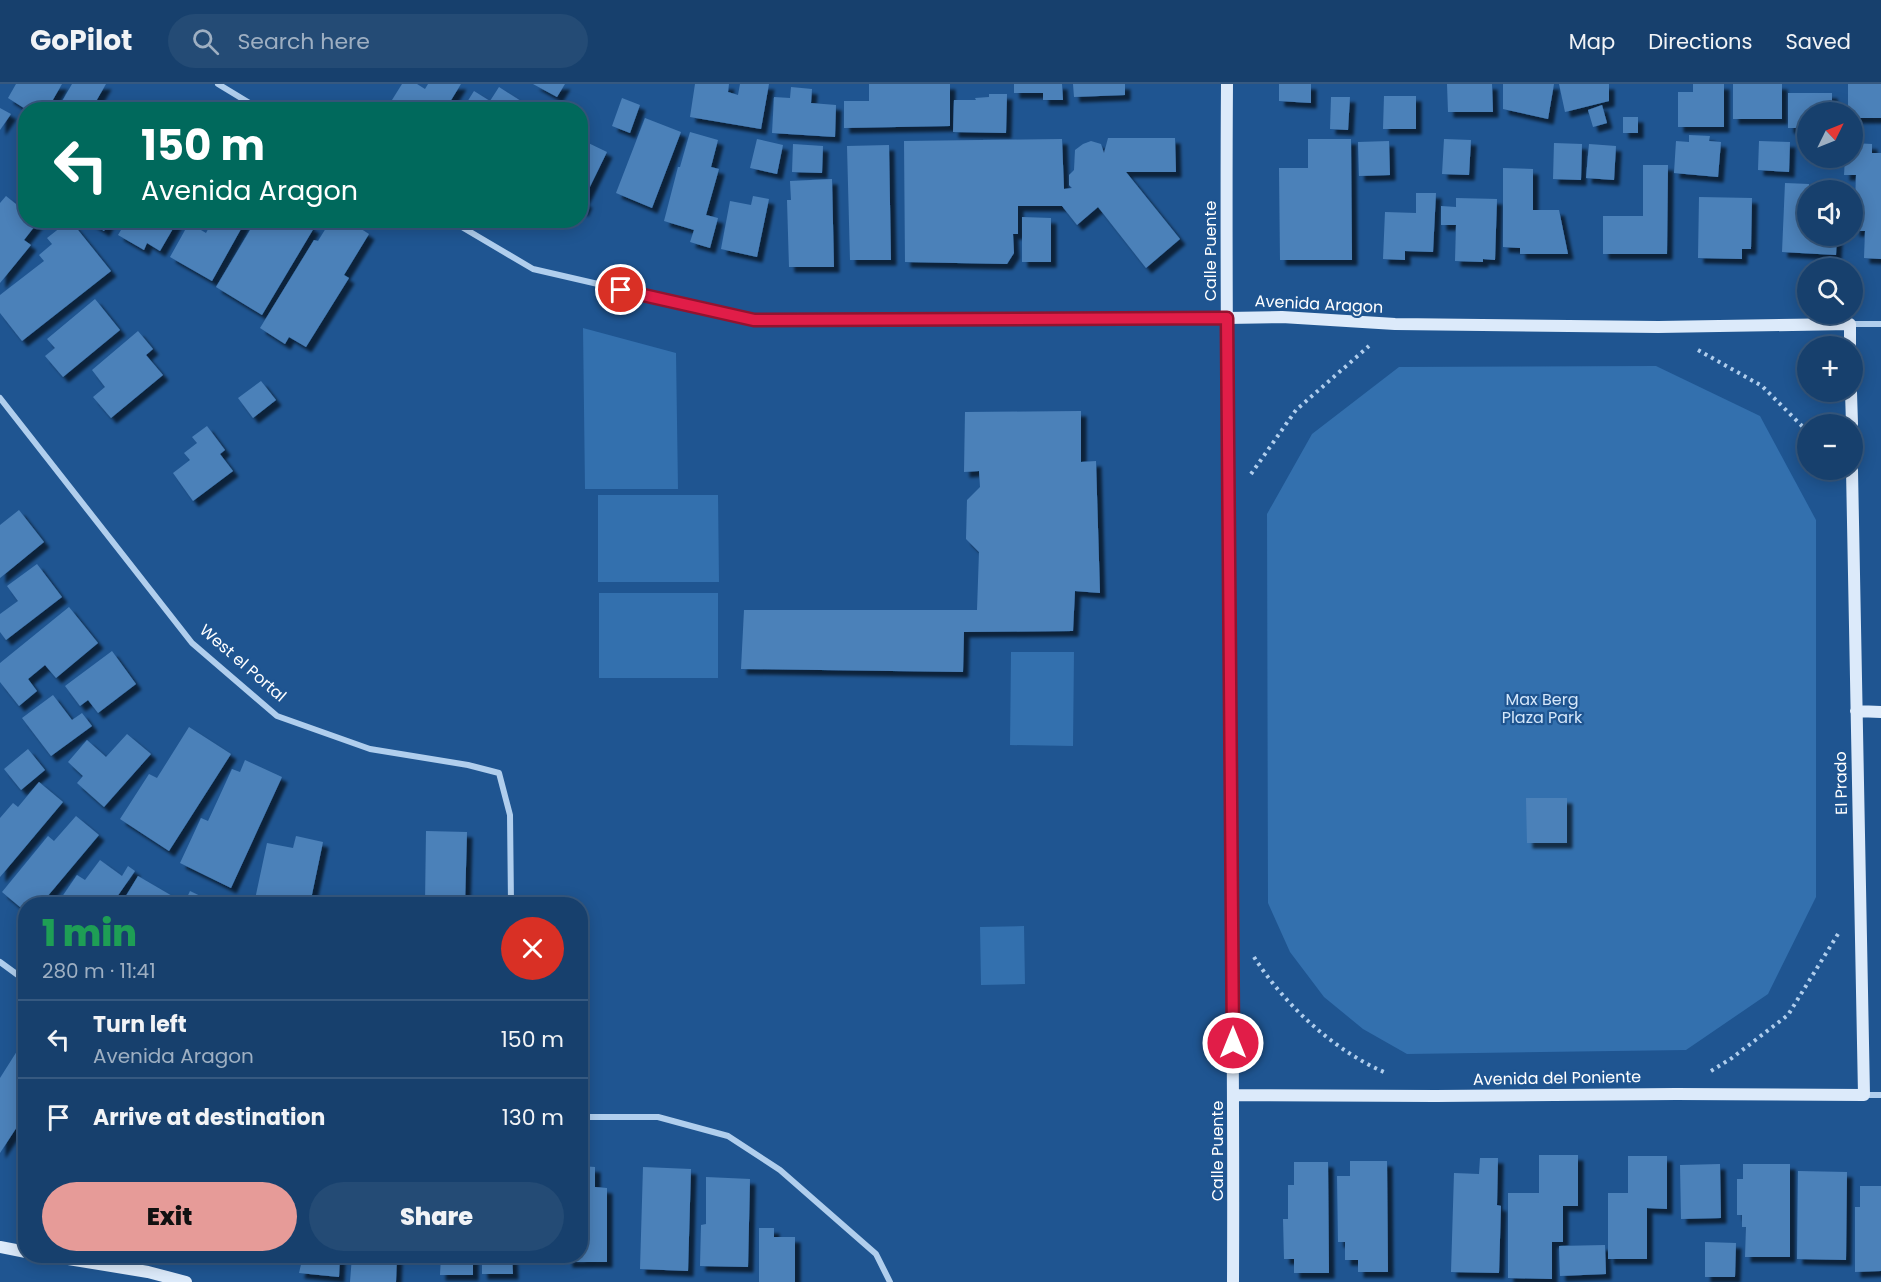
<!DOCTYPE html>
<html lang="en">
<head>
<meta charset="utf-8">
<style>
  body { margin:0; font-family:Poppins,sans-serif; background:#244b75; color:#f1f3f6; height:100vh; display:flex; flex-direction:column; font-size:22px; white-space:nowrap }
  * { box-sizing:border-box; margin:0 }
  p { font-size:20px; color:#9eafc2 }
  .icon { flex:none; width:33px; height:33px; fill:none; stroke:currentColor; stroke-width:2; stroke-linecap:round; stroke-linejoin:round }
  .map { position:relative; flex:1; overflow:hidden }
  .sheet { position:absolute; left:18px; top:813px; width:570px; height:366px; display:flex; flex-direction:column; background:#17406d; border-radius:24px; box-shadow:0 3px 15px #0003,0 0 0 2px #365980 }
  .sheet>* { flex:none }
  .guide { position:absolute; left:18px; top:18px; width:570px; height:126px; border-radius:24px; box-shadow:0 3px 15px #0003,0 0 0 2px #365980; background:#00695c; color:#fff; overflow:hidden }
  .needle { width:39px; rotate:47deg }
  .fabs { position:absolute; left:1797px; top:18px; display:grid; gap:12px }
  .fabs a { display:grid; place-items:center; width:66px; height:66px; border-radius:50%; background:#17406d; box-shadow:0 3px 15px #0003,0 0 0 2px #365980; font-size:30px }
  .pin { position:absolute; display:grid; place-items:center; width:51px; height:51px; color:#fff; margin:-26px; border:3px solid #fff; border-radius:50%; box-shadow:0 2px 6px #0007 }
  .me { position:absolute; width:66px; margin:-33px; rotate:0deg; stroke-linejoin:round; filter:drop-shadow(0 0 4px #0008) }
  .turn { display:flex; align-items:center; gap:21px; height:126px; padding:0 24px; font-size:27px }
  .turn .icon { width:78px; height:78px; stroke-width:2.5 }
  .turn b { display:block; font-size:42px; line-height:51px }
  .round { display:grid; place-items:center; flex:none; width:63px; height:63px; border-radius:32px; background:#244b75 }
  .overview { display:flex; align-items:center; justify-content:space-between; height:102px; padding:0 24px }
  h1 { font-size:36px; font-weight:800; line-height:45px; color:#1e9e55 }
  .button { display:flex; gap:12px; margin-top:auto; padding:12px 24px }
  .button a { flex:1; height:69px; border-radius:36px; background:#e69b98; color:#111; font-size:24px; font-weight:800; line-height:69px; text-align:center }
  .button a+a { background:#244b75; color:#f1f3f6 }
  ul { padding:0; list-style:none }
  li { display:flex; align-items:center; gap:18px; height:78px; padding:0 24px; border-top:2px solid #365980 }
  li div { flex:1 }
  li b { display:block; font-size:22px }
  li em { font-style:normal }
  header { display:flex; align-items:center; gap:36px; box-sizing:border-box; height:84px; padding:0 30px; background:#17406d; border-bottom:2px solid #365980 }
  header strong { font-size:28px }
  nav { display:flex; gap:33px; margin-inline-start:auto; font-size:21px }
  .search { width:420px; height:54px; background:#244b75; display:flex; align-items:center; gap:15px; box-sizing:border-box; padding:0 21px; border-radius:33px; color:#9eafc2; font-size:22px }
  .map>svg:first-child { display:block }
</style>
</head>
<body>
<header>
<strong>GoPilot</strong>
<div class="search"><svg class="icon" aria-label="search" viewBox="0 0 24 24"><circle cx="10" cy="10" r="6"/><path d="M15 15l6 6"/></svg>Search here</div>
<nav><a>Map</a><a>Directions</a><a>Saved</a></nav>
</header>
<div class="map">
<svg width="1881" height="1198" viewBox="0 0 1881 1198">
  <defs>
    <filter id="shadow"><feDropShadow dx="5.5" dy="5.5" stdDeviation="1.5" flood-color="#0009"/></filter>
  </defs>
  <rect width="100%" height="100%" fill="#1f5591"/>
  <path fill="#3370ae" d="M583,244L676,269L678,405H585Z
    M1656,282L1760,332L1816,436V813L1768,910L1686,966L1407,970L1363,945L1324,913L1290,868L1268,819L1267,430L1312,350L1399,283Z
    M598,411H718L719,498H598Z
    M599,509H718V594H599Z
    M1011,568H1074L1073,662L1010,661Z
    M1024,842L1025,900L981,901L980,843Z"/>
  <path fill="#4c81b9" filter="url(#shadow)" d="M16,0H62L47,26H27L8,14Z
    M72,0H106L95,19L102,23L100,26H57Z
    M402,0H417L425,5L428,0H461L445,26H389L387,24Z
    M533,0H565L557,13Z
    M695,0H729L728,8L738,11L740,0H769L761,45L690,33Z
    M869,0H950V42L844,44V17H869Z
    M1014,0H1062L1063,16H1043V9H1014Z
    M1073,0H1125V11L1074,13Z
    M1279,0H1311V19L1279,17Z
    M1447,0H1492L1493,28H1448Z
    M1503,0H1554L1548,35L1503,25Z
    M1559,0H1609V17L1565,28Z
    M1693,0H1724V43H1678V8H1693Z
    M1733,0H1782V35H1733Z
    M1848,0H1881V34H1852V28H1848Z
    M499,3L521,17L515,26H462L474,7L490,17Z
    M791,3L812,5L811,19L836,21L835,53L772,49L774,13L790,14Z
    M1788,9H1832V28H1808V44H1788Z
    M989,10H1007L1006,49L953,48L954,16H976L975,14L989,13Z
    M1384,12H1416V45H1383Z
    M1331,13H1350L1348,46L1330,45Z
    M622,14L640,21L630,49L612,42Z
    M540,16L556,26H534Z
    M1602,21L1607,39L1593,43L1588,26Z
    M0,24L11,30L0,46Z
    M1623,33H1638V49H1623Z
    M645,34L681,48L652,124L616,109Z
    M690,48L718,56L711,83L719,85L706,131L718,134L710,164L690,158L694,146L664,137L678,83H680Z
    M1689,51L1710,52L1709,57L1721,58L1718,93L1674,89L1676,57L1689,58Z
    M1108,54H1175L1176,88H1126L1180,155L1146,184L1098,123L1077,141L1062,122H1018V150H1013L1014,169L1007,180L905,178L904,57L1062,55L1064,105L1072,104L1069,101V91L1074,86L1075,66L1083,60L1091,57L1101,60L1104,69Z
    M580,55L607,68L583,117L587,118L583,127L580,126Z
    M757,55L783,61L777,90L750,84Z
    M1308,55H1351L1352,176H1280L1279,84H1308Z
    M1444,55L1471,56L1469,91L1442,90Z
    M1389,57L1390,91L1359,92L1358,58Z
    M1759,57L1790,58L1789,88L1758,86Z
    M1554,59L1582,60L1581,96L1553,95Z
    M1852,59L1872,60V69H1881V175L1864,174L1865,147H1854L1856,91H1844L1845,74H1852Z
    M793,60L823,62L822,89L792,88Z
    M1589,60L1616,62L1614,96L1586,94Z
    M889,61L891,176H850L847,62Z
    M1643,81H1668L1667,170H1603V132H1643Z
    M1503,84L1533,85V126H1559L1568,170H1520V164L1503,163Z
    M832,95L834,183H789L787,116H791L790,97Z
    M1785,99L1809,100V104L1824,105V106H1808V152H1837L1836,171L1782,168Z
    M1416,109H1436L1433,168L1405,167V176L1383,175L1385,128L1416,129Z
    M6,112L26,128V136H36L38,138L24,156L31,161L0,199V119Z
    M753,112L769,115L757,173L721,165L730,117L751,121Z
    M1699,113L1752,114L1751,165H1742V175L1698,174Z
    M1456,114L1497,115L1495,176L1483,175V178L1455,177L1456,141H1441V122L1456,123Z
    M1022,133L1051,134V178H1022Z
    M70,136L111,187L22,257L0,229V211L44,177L39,171L52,160L47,154Z
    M87,136H110L104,147Z
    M127,136H178L160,167L147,159L144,166L118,151Z
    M213,136H246L212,197L170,173L189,139L206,149Z
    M256,136H311L308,141L314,144L262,231L216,203Z
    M331,136H347L369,150L344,191L349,194L306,263L289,253L285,260L260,244L314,156L318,157Z
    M95,215L120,246L63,293L45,272L55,264L47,255Z
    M138,247L153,265L146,271L163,291L111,334L93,313L105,303L92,286Z
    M261,297L276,316L253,334L238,314Z
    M1081,327V378L1096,377L1100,509L1075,507L1073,547L964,548L963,588L741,585L744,526H977L979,468L966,455L967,416L980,403L979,387L964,388L965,328Z
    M207,342L225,366L220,370L233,387L193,417L173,389L190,376L184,369L197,359L192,353Z
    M19,426L44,458L0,494V441Z
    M37,480L62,513L6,556L0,548V530L18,517L7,502Z
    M69,523L98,559L56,594L45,581L28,595L37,607L19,622L0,598V579Z
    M112,567L136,600L98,629L88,616L80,622L65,602Z
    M53,611L72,636L82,629L92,642L51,672L22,634Z
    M189,643L231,670L169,767L120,735L149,690L157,694Z
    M127,650L151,670L104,723L77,699L83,692L68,678L87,656L106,673Z
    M28,665L45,686L21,706L4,685Z
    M245,676L282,693L231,804L180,779L201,734L208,737L232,685L240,688Z
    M39,698L63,718L0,793V734L13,719L18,723Z
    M1526,714H1567V759H1527Z
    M76,732L99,751L41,820H26V828L2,808L48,752L54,757Z
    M426,747L467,748L465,820H425Z
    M296,752L323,758L310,820H254L267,759L293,764Z
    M100,776L122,792L128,782L135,787L112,820H103L100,819L99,820H57L77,791L85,796Z
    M138,792L174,813L170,820H121Z
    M190,807L217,820H184Z
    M19,964L26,967V1029L0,1069V994Z
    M1539,1071H1578V1122H1563V1158H1552V1195L1508,1194V1109H1539Z
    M1628,1072H1667V1125L1647,1124V1175H1608V1109H1628Z
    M1480,1074H1498L1497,1121L1501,1122L1499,1189L1451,1188L1454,1089L1479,1090Z
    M1350,1077H1387L1388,1188H1358V1176H1345V1158H1338L1337,1092H1350Z
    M1294,1078H1328L1329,1189H1294V1175H1284L1283,1135H1288V1101H1294Z
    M1720,1080L1721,1134L1681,1135L1680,1081Z
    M1743,1080H1790V1173H1745L1746,1143H1742V1131H1737V1095H1743Z
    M580,1082L595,1083V1103L607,1104V1178H567V1172H580Z
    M643,1083L691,1085L688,1187L640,1185Z
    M1798,1087L1847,1088L1846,1176L1797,1175Z
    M706,1093L750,1095L748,1183L700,1182L701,1141L706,1140Z
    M1860,1102H1881V1187L1855,1188V1123H1860Z
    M759,1144H774V1153H795V1198H759Z
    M1705,1158L1736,1159L1735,1193H1705Z
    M1605,1161L1606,1190L1560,1192L1559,1162Z
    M303,1172H340L339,1193L299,1189Z
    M352,1172H397L396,1198H350Z
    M441,1172H473V1191H440Z
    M482,1172H512L513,1190H482Z"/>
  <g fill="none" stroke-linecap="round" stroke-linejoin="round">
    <path stroke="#b0ceed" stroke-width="4" stroke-dasharray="3 4.5" stroke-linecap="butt" d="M1698,266L1762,302L1808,348
      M1251,390L1296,326L1369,262
      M1254,873C1284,920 1333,966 1384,988
      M1711,987L1732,974L1788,931L1838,850"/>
    <path stroke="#b0ceed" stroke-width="6" d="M218,0L261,26
      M450,136L533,185L754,236L1226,234
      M1850,240H1881
      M0,314L192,559L277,632L370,665L468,681L499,689L510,731L511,820
      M0,878L26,897
      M1864,1011H1881
      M580,1033H658L728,1052L780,1086L876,1170L890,1198"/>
    <path stroke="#dceafa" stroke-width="12" d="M1227,0C1224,399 1235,799 1233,1198
      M1227,234L1282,233L1395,240L1658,243L1850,240V262
      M1851,308L1852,340
      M1856,627L1881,628
      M1234,1011L1436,1012L1676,1010L1864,1011L1852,386
      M0,1163L26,1168
      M50,1172L148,1188L186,1198"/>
  </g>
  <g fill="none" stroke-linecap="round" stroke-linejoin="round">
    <g stroke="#92132f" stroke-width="15">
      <path id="route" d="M621,206L754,236L1227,234L1233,959"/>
    </g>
    <use href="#route" stroke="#e11d48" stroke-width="10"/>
  </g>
  <g text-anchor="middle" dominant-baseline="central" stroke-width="4.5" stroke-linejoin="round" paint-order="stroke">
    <g font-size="16" fill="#fff" stroke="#1f5591">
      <text transform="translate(1210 167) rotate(-90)">Calle Puente</text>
      <text transform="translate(1319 220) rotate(3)">Avenida Aragon</text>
      <text transform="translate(243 579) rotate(41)">West el Portal</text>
      <text transform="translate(1841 699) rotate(-91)">El Prado</text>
      <text transform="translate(1557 994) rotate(-1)">Avenida del Poniente</text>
      <text transform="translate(1217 1067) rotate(-90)">Calle Puente</text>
    </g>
    <g font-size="16" fill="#d5e7fa" stroke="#1f5591">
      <text x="1542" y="615">Max Berg<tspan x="1542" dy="18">Plaza Park</tspan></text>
    </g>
  </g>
</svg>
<div class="fabs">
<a><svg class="needle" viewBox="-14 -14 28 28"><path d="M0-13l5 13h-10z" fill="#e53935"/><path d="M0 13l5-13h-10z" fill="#9eafc2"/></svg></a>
<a><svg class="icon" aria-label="sound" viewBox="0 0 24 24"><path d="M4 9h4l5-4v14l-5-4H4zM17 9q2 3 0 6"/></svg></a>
<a><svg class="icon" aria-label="search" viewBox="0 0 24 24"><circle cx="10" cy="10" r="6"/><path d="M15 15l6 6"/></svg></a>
<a>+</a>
<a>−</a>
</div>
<div class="pin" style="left:621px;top:206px;background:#d93025"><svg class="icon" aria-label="arrive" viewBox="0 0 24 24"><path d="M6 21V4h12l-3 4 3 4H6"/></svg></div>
<svg class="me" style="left:1233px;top:959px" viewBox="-20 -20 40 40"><circle r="17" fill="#e11d48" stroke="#fff" stroke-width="3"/><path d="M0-11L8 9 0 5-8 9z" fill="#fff"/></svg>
<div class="guide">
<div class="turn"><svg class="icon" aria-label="left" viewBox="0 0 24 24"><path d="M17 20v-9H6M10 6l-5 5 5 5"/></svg><div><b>150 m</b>Avenida Aragon</div></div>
</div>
<section class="sheet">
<div class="overview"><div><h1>1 min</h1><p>280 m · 11:41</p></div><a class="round" style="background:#d93025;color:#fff"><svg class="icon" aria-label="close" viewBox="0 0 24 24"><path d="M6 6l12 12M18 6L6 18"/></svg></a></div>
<ul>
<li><svg class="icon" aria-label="left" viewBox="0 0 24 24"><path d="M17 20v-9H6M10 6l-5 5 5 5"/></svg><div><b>Turn left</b><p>Avenida Aragon</p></div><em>150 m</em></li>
<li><svg class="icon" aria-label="arrive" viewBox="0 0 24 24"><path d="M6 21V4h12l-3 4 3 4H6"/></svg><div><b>Arrive at destination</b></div><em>130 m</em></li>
</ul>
<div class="button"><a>Exit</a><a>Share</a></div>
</section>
</div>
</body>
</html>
